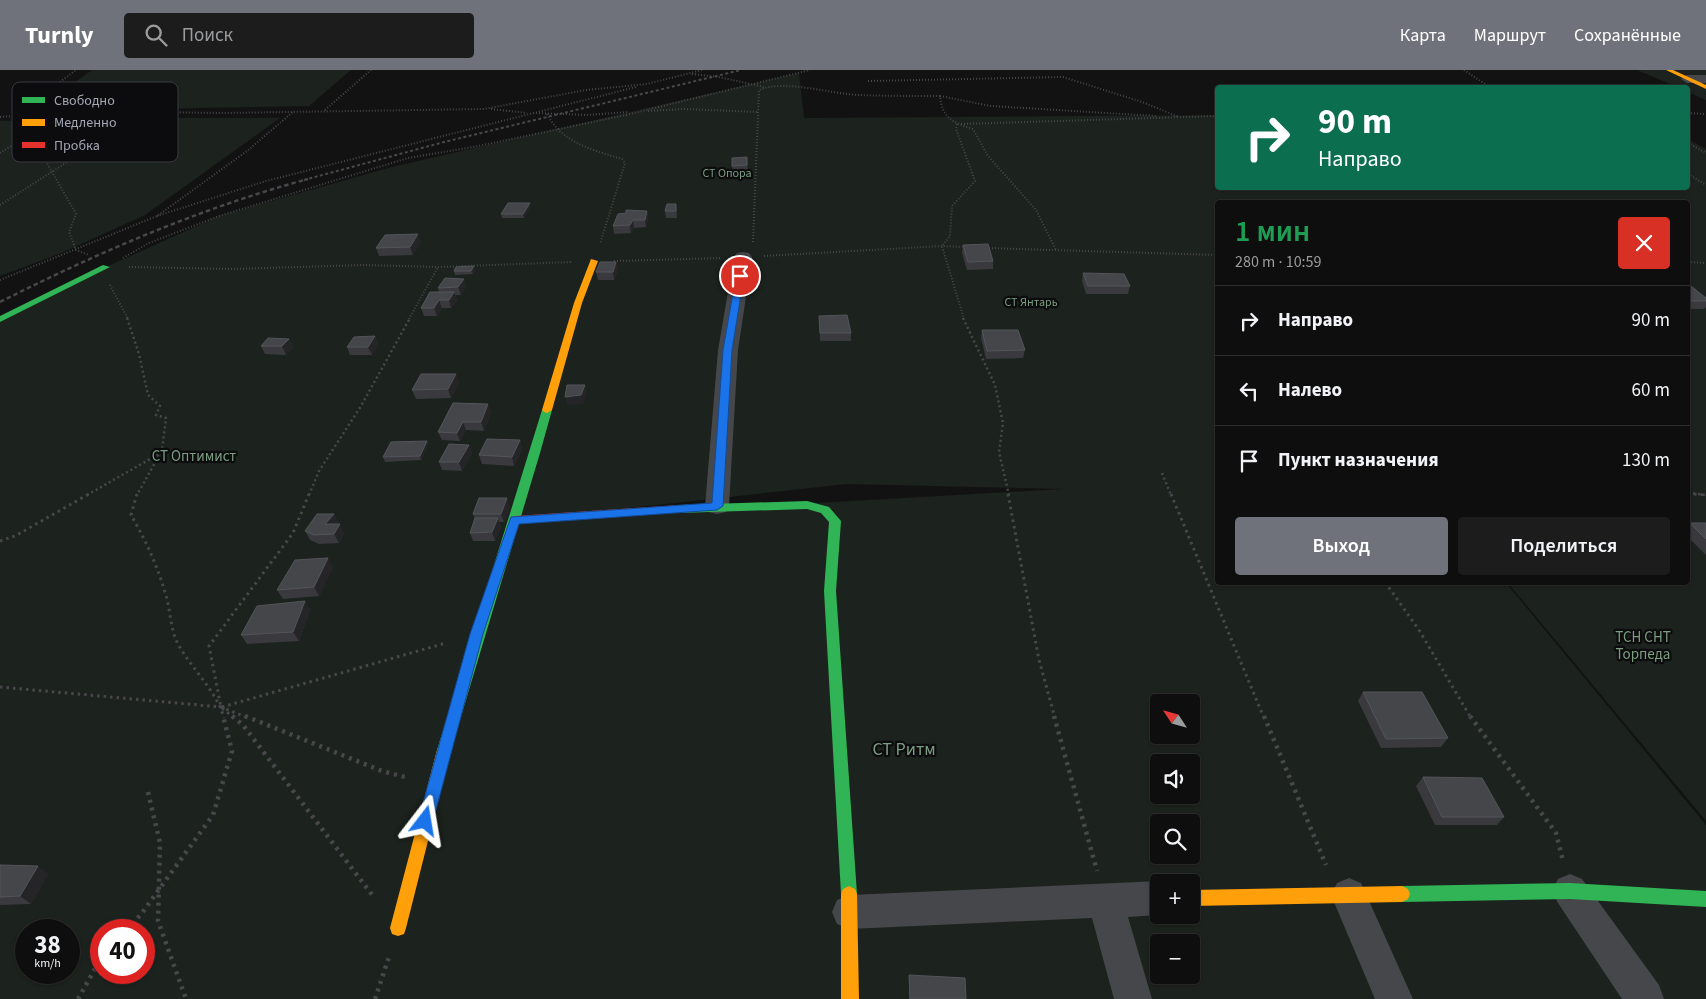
<!DOCTYPE html>
<html lang="ru">
<head>
<meta charset="utf-8">
<style>
  body { margin:0; font-family:"Source Sans 3",sans-serif; background:#1c1c1c; color:#f1f3f6; height:100vh; display:flex; flex-direction:column; font-size:19px; white-space:nowrap }
  * { box-sizing:border-box; margin:0 }
  p { font-size:16px; color:#9b9c9e }
  .icon { flex:none; width:28px; height:28px; fill:none; stroke:currentColor; stroke-width:2; stroke-linecap:round; stroke-linejoin:round }
  .map { position:relative; flex:1; overflow:hidden }
  .drawer { position:absolute; left:1215px; top:130px; width:475px; height:385px; display:flex; flex-direction:column; background:#0e0e0e; border-radius:5px; box-shadow:0 1px 4px #0004,0 0 0 1px #2e2e2e }
  .drawer>* { flex:none }
  .guide { position:absolute; left:1215px; top:15px; width:475px; height:105px; border-radius:5px; box-shadow:0 1px 4px #0004,0 0 0 1px #2e2e2e; background:#0b6e4f; color:#fff; overflow:hidden }
  .needle { width:32px; rotate:306deg }
  .tools { position:absolute; left:1150px; top:624px; display:grid; gap:10px }
  .tools a { display:grid; place-items:center; width:50px; height:50px; border-radius:5px; background:#0e0e0e; box-shadow:0 1px 4px #0004,0 0 0 1px #2e2e2e; font-size:25px }
  .speed { position:absolute; left:15px; top:849px; display:flex; gap:10px; font-size:25px; font-weight:700; text-align:center }
  .speed>* { display:grid; place-content:center; width:65px; height:65px; border-radius:50%; background:#0e0e0e; box-shadow:0 1px 4px #0004,0 0 0 1px #2e2e2e; line-height:1 }
  .speed small { font-size:12px; font-weight:400 }
  .speed .limit { border:8px solid #d22; background:#fff; color:#111 }
  .pin { position:absolute; display:grid; place-items:center; width:42px; height:42px; color:#fff; margin:-21px; border:2px solid #fff; border-radius:50%; box-shadow:0 1px 5px #0007 }
  .me { position:absolute; width:55px; margin:-28px; rotate:14deg; stroke-linejoin:round; filter:drop-shadow(0 0 4px #0008) }
  .turn { display:flex; align-items:center; gap:18px; height:105px; padding:0 20px; font-size:22px }
  .turn .icon { width:65px; height:65px; stroke-width:2.5 }
  .turn b { display:block; font-size:35px; line-height:42px }
  .round { display:grid; place-items:center; flex:none; width:52px; height:52px; border-radius:5px; background:#1c1c1c }
  .headline { display:flex; align-items:center; justify-content:space-between; height:85px; padding:0 20px }
  h1 { font-size:30px; font-weight:600; line-height:38px; color:#1e9e55 }
  .cta { display:flex; gap:10px; margin-top:auto; padding:10px 20px }
  .cta a { flex:1; height:58px; border-radius:5px; background:#70727b; color:#fff; font-size:20px; font-weight:600; line-height:58px; text-align:center }
  .cta a+a { background:#1c1c1c; color:#f1f3f6 }
  ul { padding:0; list-style:none }
  li { display:flex; align-items:center; gap:15px; height:70px; padding:0 20px; border-top:1px solid #2e2e2e }
  li div { flex:1 }
  li b { display:block; font-size:19px }
  li em { font-style:normal }
  header { display:flex; align-items:center; gap:30px; box-sizing:border-box; height:70px; padding:0 25px; background:#70727b; color:#fff }
  header strong { font-size:24px }
  nav { display:flex; gap:28px; margin-inline-start:auto; font-size:18px }
  .search { width:350px; height:45px; background:#1c1c1c; display:flex; align-items:center; gap:12px; box-sizing:border-box; padding:0 18px; border-radius:5px; color:#9b9c9e; font-size:19px }
  .map>svg:first-child { display:block }
</style>
</head>
<body>
<header>
<strong>Turnly</strong>
<div class="search"><svg class="icon" aria-label="search" viewBox="0 0 24 24"><circle cx="10" cy="10" r="6"/><path d="M15 15l6 6"/></svg>Поиск</div>
<nav><a>Карта</a><a>Маршрут</a><a>Сохранённые</a></nav>
</header>
<div class="map">
<svg width="1706" height="929" viewBox="0 0 1706 929">
  <rect width="100%" height="100%" fill="#121212"/>
  <path fill="#1c221d" fill-rule="evenodd" d="M92,0H351L309,36L34,41Z
    M1637,0H1706V30L1688,22V18L1677,17Z
    M799,3L804,48L1217,45L1218,118H1688V69L1706,79V751L1508,513L1688,512V132H1218V512L1506,513L1706,755V929H0V252L106,197L219,146L388,98ZM847,414L1063,419L529,449ZM1159,632H1191V665H1159ZM1159,692H1191V725H1159ZM1159,752H1191V785H1159ZM1159,812H1191V845H1159ZM26,860H69V902H26ZM101,860H144V902H101ZM1159,872H1191V905H1159Z
    M83,48H280L145,145L59,184L0,206V51Z"/>
  <g fill="none" stroke-linecap="round" stroke-linejoin="round">
    <path stroke="#48484c" stroke-width="2" stroke-dasharray="1 2" stroke-linecap="butt" d="M1464,0L1491,18
      M692,4L719,7L764,17
      M868,11L1063,7L1142,32L1179,47
      M940,26L991,36L1156,46
      M491,39L527,43
      M325,40L371,0
      M648,41L683,39L757,42
      M536,43L586,45L629,42
      M1688,43L1706,44
      M547,44C562,73 593,80 622,89L625,93L600,174
      M0,47L90,41L223,43L484,39L586,20L647,14L702,0
      M957,54L956,59L975,111L952,136L950,166L942,176L964,249
      M961,54L1218,46
      M31,65L76,144L69,162L76,180L89,185
      M1688,73L1706,83
      M0,83L49,52L32,45L33,32L76,0
      M1688,104L1706,115
      M0,135L125,55L152,44
      M157,146L266,111L636,17
      M753,172L759,20C785,9 830,24 859,25C886,26 913,26 940,26C942,48 953,53 973,59L988,86L1036,140L1056,180
      M986,178L1218,185
      M764,186L942,176L967,177
      M123,188L149,173L219,146L408,88L473,77L626,45L810,0
      M614,191L722,188
      M1688,192L1706,193
      M129,197L233,199L364,195L438,197L572,192
      M0,210L157,146L247,81L294,41
      M110,215L128,249
      M409,249L438,197"/>
    <path stroke="#48484c" stroke-width="2.5" stroke-dasharray="2 3" stroke-linecap="butt" d="M127,248L139,284L148,325L160,336L156,345L166,348L162,380L137,425
      M963,248L995,315L1003,353L999,382L1009,425
      M1162,403L1171,425
      M1688,423L1706,425
      M87,425L159,384
      M309,425L319,401L361,336L410,248"/>
    <path stroke="#48484c" stroke-width="3" stroke-dasharray="2.5 4" stroke-linecap="butt" d="M137,424L131,445C145,469 157,495 165,522C170,537 170,555 176,570C189,597 216,619 224,648
      M1008,424L1039,590L1055,648
      M1171,424L1264,648
      M1694,424L1706,425
      M0,471L15,466L89,424
      M1385,512L1419,560L1471,648
      M0,617L221,637L248,648
      M222,637L446,573
      M234,648L221,637L209,576L293,463L309,424"/>
    <path stroke="#48484c" stroke-width="4.5" stroke-dasharray="3 5" stroke-linecap="butt" d="M232,646L243,655L373,826
      M245,646L382,701L405,707
      M1054,646L1097,801
      M1264,646L1326,795
      M1470,646L1556,763L1563,791
      M148,722L160,773L158,851L186,929
      M127,860L142,843L213,745L232,681L223,646
      M78,929L101,888
      M375,929L389,887"/>
    <path fill="#46474a" fill-rule="evenodd" d="M1706,5V13H1687L1681,9L1687,5Z
      M743,182L749,183L752,187L738,280L729,436L726,442L717,444L708,442L705,436L718,280L734,187L737,183Z
      M1570,804L1582,809L1659,915L1664,929H1622L1558,833L1552,821L1558,809Z
      M1349,808L1361,813L1413,929H1375L1331,825L1337,813Z
      M1159,811L1163,812H1159V845L1128,847L1152,929H1114L1092,848L850,859L837,854L832,842L837,830L850,825Z"/>
    <path fill="#30b455" fill-rule="evenodd" d="M103,195L110,197L0,252V246Z
      M547,337L552,340L540,383L451,680L449,684L444,686L439,684L437,680L450,637L542,340Z
      M807,431L829,437L841,451L836,521L857,824L855,829L849,832L843,829L841,824L824,521L829,452L821,443L807,439L679,443L674,439L679,435Z
      M1570,813L1706,821V837L1570,829L1402,832L1396,829L1394,824L1396,819L1402,816Z"/>
    <path fill="#ff9f0a" fill-rule="evenodd" d="M1666,0H1673L1706,15V19Z
      M591,189L598,191L582,233L552,340L547,343L544,342L542,340L574,233Z
      M444,674L449,676L451,680L406,858L404,864L398,866L392,864L390,858L437,680L439,676Z
      M849,816L855,819L857,824L859,929H841V824L843,819Z
      M1402,816L1408,819L1410,824L1408,829L1402,832L1191,836V820Z"/>
    <path fill="#e5322d" fill-rule="evenodd" d="M679,435L684,439L683,442L515,454L509,450L515,446Z"/>
    <path stroke="#47484b" stroke-width="2" stroke-dasharray="3 2.5" stroke-linecap="butt" d="M304,110L444,72L741,0"/>
    <path stroke="#47484b" stroke-width="2.5" stroke-dasharray="4.5 3" stroke-linecap="butt" d="M0,232C99,182 201,138 308,109"/>
  </g>
  <path fill="#3a3a3e" d="M747,87L748,102L733,103L732,96Z
    M530,133V137L524,148H502L501,144Z
    M676,134L677,148H666L665,141Z
    M647,141L648,148L646,157L634,158L631,163L614,164L613,156Z
    M421,171L413,185L379,186L376,178Z
    M963,175L993,191V199L967,200L962,183Z
    M616,192L618,199L614,210H598L596,202Z
    M475,200L473,204L455,205L454,201Z
    M1083,203L1130,216L1128,224H1086L1082,211Z
    M466,216L461,225H455L457,230L451,238H442L437,246H424L421,238L439,222L438,218Z
    M1688,216L1706,228V237L1704,239H1688Z
    M819,246L851,263V271H820Z
    M982,260L1025,280L1023,288L986,289L981,268Z
    M375,266L378,274L372,285H350L347,277Z
    M289,269L293,277L286,285L265,284L261,276Z
    M459,312L451,328L416,329L412,320Z
    M453,333L491,342L484,361L466,360L460,371L442,370L438,362Z
    M520,370L522,379L514,396L482,394L479,385Z
    M427,371L428,375L421,390L385,392L383,387Z
    M469,375L472,383L462,401L442,400L439,392Z
    M510,437L504,452H499L501,457L495,471H473L470,463L475,450L473,444Z
    M334,444L338,453L337,454L344,463L339,473L319,474L310,470L305,461Z
    M1690,453H1706V485L1688,467V456Z
    M333,497L319,526L283,529L277,520Z
    M305,531L310,540L299,571L247,574L241,565Z
    M1363,622L1448,668L1441,677L1381,678L1358,631Z
    M1423,707L1504,747L1497,755H1435L1416,716Z
    M0,795L48,804L31,834L0,835Z
    M909,905L966,929H909Z"/>
  <path fill="#252527" d="M530,133V137L524,148L523,144Z
    M647,141L648,148L646,157L645,150Z
    M633,150L634,158L631,163L630,155Z
    M418,164L421,171L413,185L410,177Z
    M616,192L618,199L614,210L613,202Z
    M474,196L475,200L473,204L471,201Z
    M464,209L466,216L461,225L458,217Z
    M454,222L457,230L451,238L449,230Z
    M439,230L442,238L437,246L434,238Z
    M375,266L378,274L372,285L368,277Z
    M289,269L293,277L286,285L282,276Z
    M456,304L459,312L451,328L448,319Z
    M585,315L587,323L583,334L567,335L565,327Z
    M488,334L491,342L484,361L481,352Z
    M463,352L466,360L460,371L457,363Z
    M520,370L522,379L514,396L512,387Z
    M427,371L428,375L421,390L420,386Z
    M469,375L472,383L462,401L459,392Z
    M507,428L510,437L504,452L501,444Z
    M334,444L338,453L330,463L325,454Z
    M498,448L501,457L495,471L492,462Z
    M340,454L344,463L339,473L334,464Z
    M328,488L333,497L319,526L314,517Z
    M305,531L310,540L299,571L293,562Z
    M38,796L48,804L31,834L20,826Z"/>
  <path fill="#45464a" stroke="#54555b" d="M747,87V95L732,96V88Z
    M508,133H530L523,144H501Z
    M667,134H676V141H665Z
    M626,140L647,141L645,150H633L630,155L613,156L618,144L626,143Z
    M418,164L410,177L376,178L385,165Z
    M988,174L993,191L968,192L963,175Z
    M600,192H616L613,202H596Z
    M474,196L471,201H454L456,197Z
    M1083,203L1124,204L1130,216H1088Z
    M445,208L464,209L458,217L438,218Z
    M1688,216H1691L1706,228V231H1688Z
    M430,222H454L449,230H439L434,238H421Z
    M847,245L851,263H820L819,246Z
    M982,260H1018L1025,280L987,281Z
    M375,266L368,277H347L354,267Z
    M268,268L289,269L282,276H261Z
    M421,304H456L448,319L412,320Z
    M567,315H585L581,325L565,327Z
    M453,333L488,334L481,352H463L457,363L438,362Z
    M487,369L520,370L512,387L479,385Z
    M427,371L420,386L383,387L391,372Z
    M449,374L469,375L459,392H439Z
    M479,428H507L501,444H473Z
    M317,444H334L325,454H340L334,464L314,465L305,461Z
    M475,448H498L492,462L470,463Z
    M1690,453H1706V469Z
    M328,488L314,517L277,520L295,490Z
    M305,531L293,562L241,565L257,536Z
    M1363,622H1422L1448,668L1386,669Z
    M1423,707L1482,708L1504,747H1442Z
    M0,795L38,796L20,826L0,827Z
    M909,905L965,908L966,929H910Z"/>
  <path fill="#1a73e8" stroke="#114b97" d="M740,203L744,206L732,280L723,436L717,440L519,454L483,564L433,751L431,756L425,758L420,756L418,751L470,564L511,447L712,433L723,280L736,206Z"/>
  <g text-anchor="middle" dominant-baseline="central" stroke-width="4.5" stroke-linejoin="round" paint-order="stroke">
    <g font-size="12" fill="#7b9d80" stroke="#0c0c0e">
      <text x="727" y="103">СТ Опора</text>
      <text x="1031" y="232">СТ Янтарь</text>
    </g>
    <g font-size="15" fill="#7b9d80" stroke="#0c0c0e">
      <text x="194" y="386">СТ Оптимист</text>
      <text x="1643" y="567">ТСН СНТ<tspan x="1643" dy="17">Торпеда</tspan></text>
    </g>
    <g font-size="18" fill="#7b9d80" stroke="#0c0c0e">
      <text x="904" y="679">СТ Ритм</text>
    </g>
  </g>
  <rect x="12" y="12" width="166" height="80" rx="8" fill="#0c0c0e" stroke="#393a40" stroke-width="1"/>
  <rect x="22" y="27" width="23" height="6" fill="#30b455"/>
  <rect x="22" y="49" width="23" height="7" fill="#ff9f0a"/>
  <rect x="22" y="72" width="23" height="6" fill="#e5322d"/>
  <g font-size="14" fill="#a3a6b3">
    <text x="54" y="35">Свободно</text>
    <text x="54" y="57">Медленно</text>
    <text x="54" y="80">Пробка</text>
  </g>
</svg>
<div class="tools">
<a><svg class="needle" viewBox="-14 -14 28 28"><path d="M0-13l5 13h-10z" fill="#e53935"/><path d="M0 13l5-13h-10z" fill="#9b9c9e"/></svg></a>
<a><svg class="icon" aria-label="sound" viewBox="0 0 24 24"><path d="M4 9h4l5-4v14l-5-4H4zM17 9q2 3 0 6"/></svg></a>
<a><svg class="icon" aria-label="search" viewBox="0 0 24 24"><circle cx="10" cy="10" r="6"/><path d="M15 15l6 6"/></svg></a>
<a>+</a>
<a>−</a>
</div>
<div class="speed"><div>38<small>km/h</small></div><div class="limit">40</div></div>
<div class="pin" style="left:740px;top:206px;background:#d93025"><svg class="icon" aria-label="arrive" viewBox="0 0 24 24"><path d="M6 21V4h12l-3 4 3 4H6"/></svg></div>
<svg class="me" style="left:425px;top:751px" viewBox="-20 -20 40 40"><path d="M0-17L14 15 0 8-14 15z" fill="#1a73e8" stroke="#fff" stroke-width="4"/></svg>
<div class="guide">
<div class="turn"><svg class="icon" aria-label="right" viewBox="0 0 24 24"><path d="M7 20v-9h11M14 6l5 5-5 5"/></svg><div><b>90 m</b>Направо</div></div>
</div>
<section class="drawer">
<div class="headline"><div><h1>1 мин</h1><p>280 m · 10:59</p></div><a class="round" style="background:#d93025;color:#fff"><svg class="icon" aria-label="close" viewBox="0 0 24 24"><path d="M6 6l12 12M18 6L6 18"/></svg></a></div>
<ul>
<li><svg class="icon" aria-label="right" viewBox="0 0 24 24"><path d="M7 20v-9h11M14 6l5 5-5 5"/></svg><div><b>Направо</b></div><em>90 m</em></li>
<li><svg class="icon" aria-label="left" viewBox="0 0 24 24"><path d="M17 20v-9H6M10 6l-5 5 5 5"/></svg><div><b>Налево</b></div><em>60 m</em></li>
<li><svg class="icon" aria-label="arrive" viewBox="0 0 24 24"><path d="M6 21V4h12l-3 4 3 4H6"/></svg><div><b>Пункт назначения</b></div><em>130 m</em></li>
</ul>
<div class="cta"><a>Выход</a><a>Поделиться</a></div>
</section>
</div>
</body>
</html>
